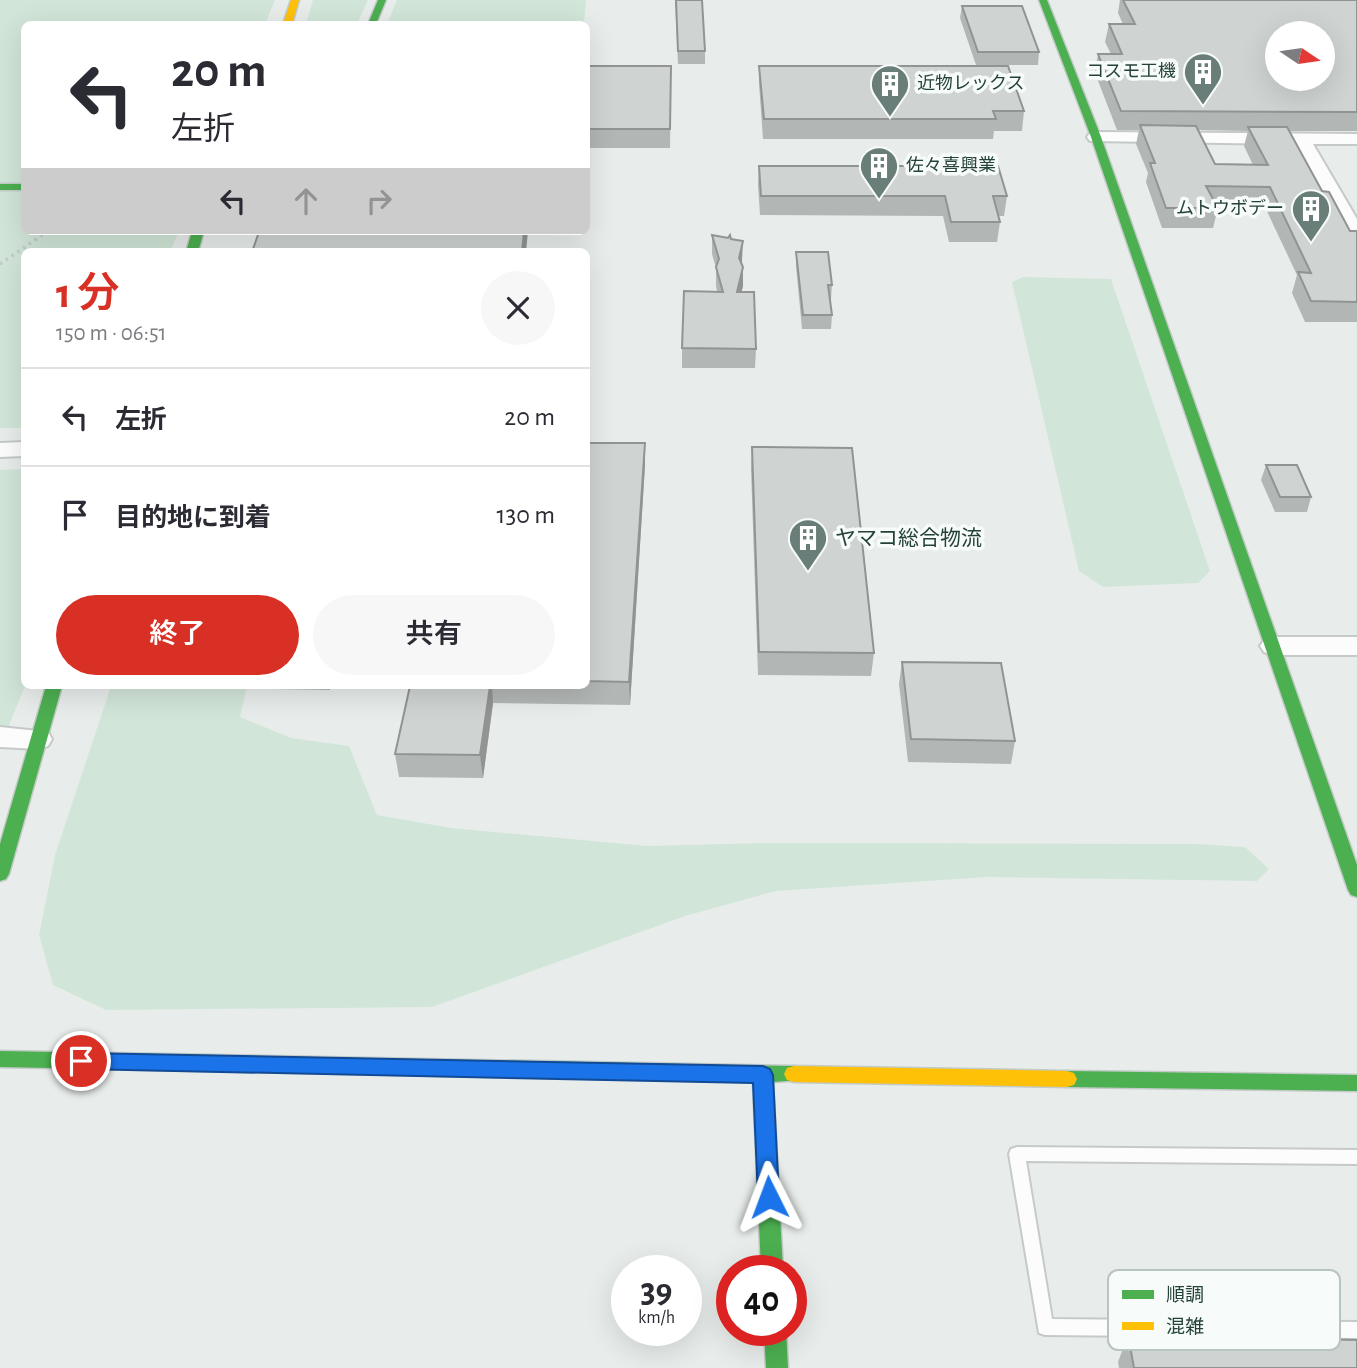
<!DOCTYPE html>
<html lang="ja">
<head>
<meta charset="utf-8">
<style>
  body { margin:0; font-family:"Alegreya Sans","Noto Sans JP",sans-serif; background:#f7f7f7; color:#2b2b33; height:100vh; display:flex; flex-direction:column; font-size:26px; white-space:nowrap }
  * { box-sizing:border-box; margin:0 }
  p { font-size:23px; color:#7c7c81 }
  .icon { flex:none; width:38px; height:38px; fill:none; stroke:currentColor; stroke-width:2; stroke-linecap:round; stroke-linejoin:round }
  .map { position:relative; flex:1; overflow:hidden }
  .sheet { position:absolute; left:21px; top:248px; width:569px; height:441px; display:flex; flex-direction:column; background:#fff; border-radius:10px; box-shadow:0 7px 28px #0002 }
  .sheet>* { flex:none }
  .top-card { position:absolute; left:21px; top:21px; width:569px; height:214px; border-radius:10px; box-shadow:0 7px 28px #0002; background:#fff; color:#2b2b33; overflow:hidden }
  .needle { width:46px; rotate:103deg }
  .fabs { position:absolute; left:1265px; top:21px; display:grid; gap:14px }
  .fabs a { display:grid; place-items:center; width:70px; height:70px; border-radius:50%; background:#fff; box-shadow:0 7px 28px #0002; font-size:35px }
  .speed { position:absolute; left:611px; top:1255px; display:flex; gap:14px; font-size:35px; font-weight:700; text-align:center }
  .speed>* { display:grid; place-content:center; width:91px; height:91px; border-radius:50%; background:#fff; box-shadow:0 7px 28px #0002; line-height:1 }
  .speed small { font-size:18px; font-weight:400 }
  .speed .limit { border:10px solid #d22; background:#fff; color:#111 }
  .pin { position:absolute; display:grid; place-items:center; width:60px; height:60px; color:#fff; margin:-30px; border:4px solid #fff; border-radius:50%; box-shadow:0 2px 7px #0007 }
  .me { position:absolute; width:77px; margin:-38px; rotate:357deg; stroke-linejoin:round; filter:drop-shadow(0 0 5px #0008) }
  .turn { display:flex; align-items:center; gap:24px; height:147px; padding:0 35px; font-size:32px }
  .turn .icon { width:91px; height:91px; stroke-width:2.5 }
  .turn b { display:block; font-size:49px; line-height:60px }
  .lanes { display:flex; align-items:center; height:66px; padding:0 35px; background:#0003; justify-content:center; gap:35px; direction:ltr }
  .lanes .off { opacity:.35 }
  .round { display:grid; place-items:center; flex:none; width:74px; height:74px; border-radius:37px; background:#f7f7f7 }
  .summary { display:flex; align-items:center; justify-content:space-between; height:119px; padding:0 35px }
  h1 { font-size:42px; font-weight:600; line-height:52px; color:#d93025 }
  .primary-button { display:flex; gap:14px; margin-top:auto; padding:14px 35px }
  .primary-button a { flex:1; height:80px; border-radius:42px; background:#d93025; color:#fff; font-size:28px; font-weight:600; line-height:80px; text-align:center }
  .primary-button a+a { background:#f7f7f7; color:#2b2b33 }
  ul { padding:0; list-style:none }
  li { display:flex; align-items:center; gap:21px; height:98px; padding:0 35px; border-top:2px solid #e1e1e2 }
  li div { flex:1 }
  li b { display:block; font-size:26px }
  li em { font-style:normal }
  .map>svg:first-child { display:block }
</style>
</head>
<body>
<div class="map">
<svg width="1357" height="1368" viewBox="0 0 1357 1368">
  <rect width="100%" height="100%" fill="#e8edeb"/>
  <path fill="#d1e6d8" d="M0,0H275L265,24H24V231H179L170,252H24V428H0Z
    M313,0H368L357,24H306Z
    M397,0H586L584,24H387Z
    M1023,277L1111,279L1210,571L1198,583L1103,587L1079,571L1012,282Z
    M24,469L25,686L0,747V470Z
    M111,686H247L240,717L291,738L349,746L377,815L451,828L647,846L768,843L1196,844L1245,847L1269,869L1257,881L987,877L776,891L685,916L432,1007L106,1010L53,985L39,935L55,855Z"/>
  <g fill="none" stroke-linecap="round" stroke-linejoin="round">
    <g stroke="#c5cac8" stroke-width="4">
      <path id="lane" d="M1017,1147L1357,1150V1164L1026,1161L1052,1319L1357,1322V1338L1045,1335L1039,1333L1009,1154L1011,1149Z"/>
    </g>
    <g stroke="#c5cac8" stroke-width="4">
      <path id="street" d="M1096,132L1357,134V144H1313L1357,219V241L1348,235L1296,144L1090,141L1087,137L1090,133Z
        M24,442V456L0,457V443Z
        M1273,637H1357V655H1273L1264,652L1260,646L1264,640Z
        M0,727L48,732L52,739L48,746L38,749L0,747Z"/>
    </g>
    <g stroke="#c3cbc8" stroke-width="3">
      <path id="fast" d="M378,0H386L376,24H368Z
        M1039,0H1047L1101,137L1357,865V897L1351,895L1348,890L1091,137Z
        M0,184H24V190H0Z
        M192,231H204L198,252H186Z
        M46,686H62L9,874L6,879L0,881V844Z
        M0,1051L794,1066L801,1068L804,1074L801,1080L773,1082L783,1270H761L753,1082L0,1067Z
        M1067,1071L1357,1075V1091L1067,1087L1060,1085L1057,1079L1060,1073Z
        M764,1330H786L788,1368H766Z"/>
    </g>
    <g stroke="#c3cbc8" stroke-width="3">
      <path id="slow" d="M291,0H299L292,24H283Z
        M794,1066L1067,1071L1074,1073L1077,1079L1074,1085L1067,1087L794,1082L787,1080L784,1074L787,1068Z"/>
    </g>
    <path stroke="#c3ccca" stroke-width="2.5" stroke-dasharray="2.5 3.5" stroke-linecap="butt" d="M44,234L49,231"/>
    <path stroke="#c3ccca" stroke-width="3.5" stroke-dasharray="2.5 4.5" stroke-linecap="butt" d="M0,264L47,232"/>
    <use href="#lane" fill="#fcfcfc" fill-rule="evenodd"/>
    <use href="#street" fill="#fcfcfc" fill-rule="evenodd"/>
    <use href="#fast" fill="#4caf50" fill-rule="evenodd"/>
    <use href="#slow" fill="#ffc107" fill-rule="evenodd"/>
  </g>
  <path fill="#b2b6b5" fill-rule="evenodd" d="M675,0L705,51V64H678Z
    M1120,0H1357V131H1289L1322,191L1350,231H1357V322H1305L1292,293L1297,275L1265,207L1217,206L1218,208L1213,228H1162L1146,182L1148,173L1136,144L1139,130H1117L1095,73L1098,54H1111L1105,42L1109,24H1123L1118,13ZM1198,130L1248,131L1244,146L1253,165L1215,164Z
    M962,6L1039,52L1038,65H976L960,18Z
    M586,66H671L670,148H586Z
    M759,66L1024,111L1022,131H994L993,139H763L759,84Z
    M759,166L1007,196L1004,216H998L1000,222L997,242H949L943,216L760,215L758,185Z
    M712,235L742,260L743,286L741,292L756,349L755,368H682V348L717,291L716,286V268L712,254Z
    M796,252L832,285L831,299H830L832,315L831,329H802L796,266Z
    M586,443L645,465L630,705L493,703L483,778L399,777L395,754L410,686H586Z
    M752,447L874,653L871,676L758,675L751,469Z
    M1266,465L1311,497L1307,512H1275L1261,480Z
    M902,662L1015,741L1011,764L908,762L899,684Z
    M270,686H331L330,690L270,689Z
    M1128,1335L1357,1368H1119L1118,1362Z"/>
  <path fill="#919493" d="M524,231H528L526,252H522Z
    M743,241L742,260L739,277V258Z
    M743,267V286L737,311V292Z
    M645,443V465L630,705L629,682Z
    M490,686H492L493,703L483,778L480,755Z"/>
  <path fill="#cfd4d2" stroke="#919493" stroke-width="2" fill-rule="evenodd" d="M676,0H702L705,51H678Z
    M1123,0H1357V112L1121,111L1098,54H1122L1109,24H1135ZM1278,33H1323V79H1278Z
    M962,6H1022L1039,52H978Z
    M586,66H671L670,129H586Z
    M759,66H1008L1024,111H993L996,119H764Z
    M1140,125L1196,126L1215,164L1268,165L1248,127H1287L1322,191L1329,192L1350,231H1357V302L1311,301L1298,272L1311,273L1270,187L1206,186L1218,208H1166L1150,163H1155Z
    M759,166H998L1007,196H993L1000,222H951L945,196H761Z
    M267,231H524L522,252H252L259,232Z
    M712,235L728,238L730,235L731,239L743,241L739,258L743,267L737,292H754L756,349L682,348L684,291L723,292L716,267L719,259Z
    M796,252H828L832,285H828L832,315H803Z
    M586,443H645L629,682L586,681Z
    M752,447L852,448L874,653L759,652Z
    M1266,465H1297L1311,497H1280Z
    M902,662L1001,663L1015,741L911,739Z
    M410,686H490L480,755L395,754Z
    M1128,1335L1357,1340V1368H1134Z"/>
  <path fill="#1a73e8" stroke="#114b97" stroke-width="2" d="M81,1053L763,1066L770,1069L773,1075L779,1197L776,1204L769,1207L761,1204L758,1197L753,1083L81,1069L74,1067L72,1061L74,1055Z"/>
  <defs>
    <g id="building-pin" transform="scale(2.0125)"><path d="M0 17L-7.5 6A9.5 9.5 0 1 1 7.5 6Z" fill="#697e78" stroke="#f7fbf9"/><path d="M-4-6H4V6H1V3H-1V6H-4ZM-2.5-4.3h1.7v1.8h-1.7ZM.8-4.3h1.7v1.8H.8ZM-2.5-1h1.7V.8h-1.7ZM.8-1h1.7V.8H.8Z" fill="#fff"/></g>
  </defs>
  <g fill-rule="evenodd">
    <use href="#building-pin" x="1203" y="72"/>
    <use href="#building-pin" x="890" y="84"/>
    <use href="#building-pin" x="879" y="166"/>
    <use href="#building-pin" x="1311" y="209"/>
    <use href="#building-pin" x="808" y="538"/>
  </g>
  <g text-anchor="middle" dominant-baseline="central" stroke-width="7" stroke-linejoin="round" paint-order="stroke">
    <g font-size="18" fill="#24423a" stroke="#f7fbf9" text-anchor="end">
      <text x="1176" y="72">コスモ工機</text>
      <text x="917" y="84" text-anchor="start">近物レックス</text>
      <text x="906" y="166" text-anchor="start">佐々喜興業</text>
      <text x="1284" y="209">ムトウボデー</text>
    </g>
    <g font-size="21" fill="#24423a" stroke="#f7fbf9" text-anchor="start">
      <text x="835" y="538">ヤマコ総合物流</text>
    </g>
  </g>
  <rect x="1108" y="1270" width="232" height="80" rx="10" fill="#f7fbf9" stroke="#b8c4c0" stroke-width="2"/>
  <rect x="1122" y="1290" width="32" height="9" fill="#4caf50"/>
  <rect x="1122" y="1322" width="32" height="8" fill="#ffc107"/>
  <g font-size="19" fill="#24423a">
    <text x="1166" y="1301">順調</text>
    <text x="1166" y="1333">混雑</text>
  </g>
</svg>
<div class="fabs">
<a><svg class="needle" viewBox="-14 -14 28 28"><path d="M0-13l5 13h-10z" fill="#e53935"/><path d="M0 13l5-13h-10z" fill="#7c7c81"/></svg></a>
</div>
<div class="speed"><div>39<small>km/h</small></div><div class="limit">40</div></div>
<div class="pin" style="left:81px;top:1061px;background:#d93025"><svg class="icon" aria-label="arrive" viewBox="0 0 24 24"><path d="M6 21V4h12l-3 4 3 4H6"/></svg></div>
<svg class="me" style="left:769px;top:1197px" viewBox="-20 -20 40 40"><path d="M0-17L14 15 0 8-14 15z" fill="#1a73e8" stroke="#fff" stroke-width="4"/></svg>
<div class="top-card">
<div class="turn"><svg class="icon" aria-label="left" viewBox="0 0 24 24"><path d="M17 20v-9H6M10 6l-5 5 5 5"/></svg><div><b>20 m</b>左折</div></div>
<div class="lanes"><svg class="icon" aria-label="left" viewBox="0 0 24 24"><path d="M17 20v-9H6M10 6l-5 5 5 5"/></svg><svg class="icon off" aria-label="ahead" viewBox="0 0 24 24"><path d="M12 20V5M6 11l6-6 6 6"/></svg><svg class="icon off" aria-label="right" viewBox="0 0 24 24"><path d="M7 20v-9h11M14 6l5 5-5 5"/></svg></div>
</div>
<section class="sheet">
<div class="summary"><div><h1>1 分</h1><p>150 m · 06:51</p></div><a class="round"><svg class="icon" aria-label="close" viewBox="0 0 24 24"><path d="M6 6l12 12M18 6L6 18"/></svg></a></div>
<ul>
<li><svg class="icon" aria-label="left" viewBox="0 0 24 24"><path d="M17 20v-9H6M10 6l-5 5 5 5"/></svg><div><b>左折</b></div><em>20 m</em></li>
<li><svg class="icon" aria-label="arrive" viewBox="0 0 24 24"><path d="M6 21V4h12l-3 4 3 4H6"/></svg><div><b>目的地に到着</b></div><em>130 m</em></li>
</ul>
<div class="primary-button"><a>終了</a><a>共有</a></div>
</section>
</div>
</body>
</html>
